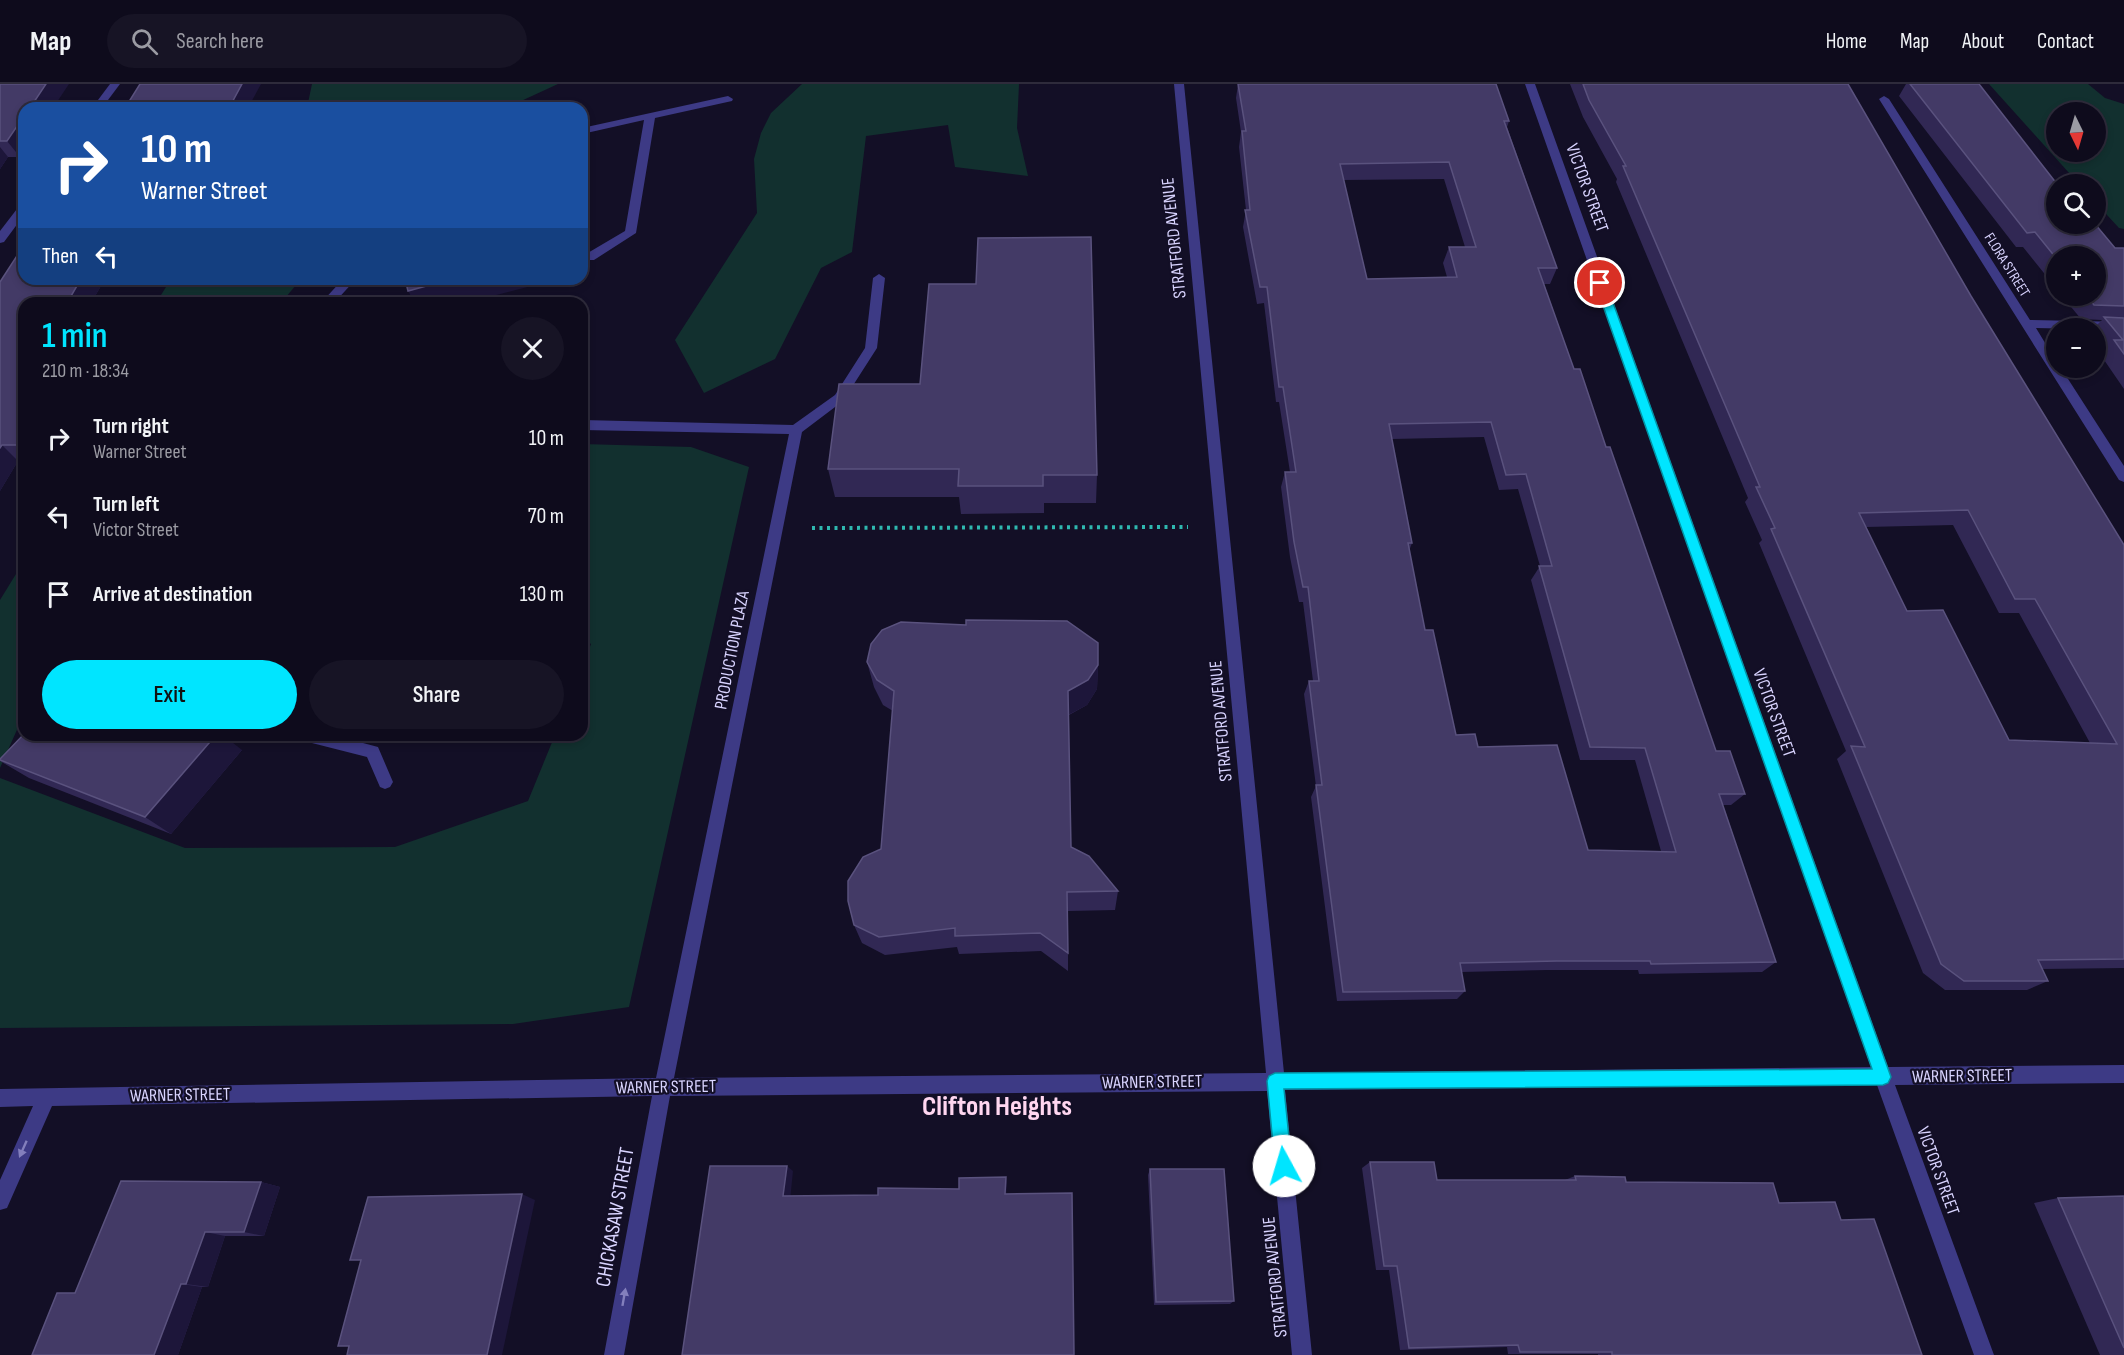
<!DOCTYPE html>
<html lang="en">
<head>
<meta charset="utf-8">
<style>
  body { margin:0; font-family:"Sofia Sans Condensed",sans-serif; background:#171425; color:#f1f3f6; height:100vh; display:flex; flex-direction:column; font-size:22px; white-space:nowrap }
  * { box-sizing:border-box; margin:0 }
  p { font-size:20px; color:#9b9ba3 }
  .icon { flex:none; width:33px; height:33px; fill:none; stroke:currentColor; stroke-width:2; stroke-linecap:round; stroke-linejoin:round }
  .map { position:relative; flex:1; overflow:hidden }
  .drawer { position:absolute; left:18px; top:213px; width:570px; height:444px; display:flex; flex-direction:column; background:#0e0b1c; border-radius:18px; box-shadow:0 3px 9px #0003,0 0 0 2px #2e2b3b }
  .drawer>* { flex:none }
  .top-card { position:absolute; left:18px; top:18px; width:570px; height:183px; border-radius:18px; box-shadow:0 3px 9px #0003,0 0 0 2px #2e2b3b; background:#1a4fa0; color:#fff; overflow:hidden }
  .needle { width:39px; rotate:175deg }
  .tools { position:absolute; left:2046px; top:18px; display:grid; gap:12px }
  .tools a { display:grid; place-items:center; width:60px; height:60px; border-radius:50%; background:#0e0b1c; box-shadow:0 3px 9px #0003,0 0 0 2px #2e2b3b; font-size:30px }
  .pin { position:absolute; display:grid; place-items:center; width:51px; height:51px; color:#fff; margin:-26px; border:3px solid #fff; border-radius:50%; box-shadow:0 2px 6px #0007 }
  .me { position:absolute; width:66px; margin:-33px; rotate:354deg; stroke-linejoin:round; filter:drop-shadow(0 0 4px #0008) }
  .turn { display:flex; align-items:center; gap:21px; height:126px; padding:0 24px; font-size:27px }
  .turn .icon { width:78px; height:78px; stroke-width:2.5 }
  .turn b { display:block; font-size:42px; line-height:51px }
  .then { display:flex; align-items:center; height:57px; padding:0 24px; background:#0003; gap:12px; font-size:22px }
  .round { display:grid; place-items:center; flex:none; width:63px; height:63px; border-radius:32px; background:#171425 }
  .headline { display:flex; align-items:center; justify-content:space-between; height:102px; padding:0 24px }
  h1 { font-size:36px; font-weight:600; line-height:45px; color:#00e5ff }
  .action { display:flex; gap:12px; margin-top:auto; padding:12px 24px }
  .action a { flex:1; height:69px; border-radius:36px; background:#00e5ff; color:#111; font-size:24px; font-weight:600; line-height:69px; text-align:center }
  .action a+a { background:#171425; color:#f1f3f6 }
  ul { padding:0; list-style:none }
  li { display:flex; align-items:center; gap:18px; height:78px; padding:0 24px }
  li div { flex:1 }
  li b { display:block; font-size:22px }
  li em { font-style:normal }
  header { display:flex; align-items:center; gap:36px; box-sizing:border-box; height:84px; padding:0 30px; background:#0e0b1c; border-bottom:2px solid #2e2b3b }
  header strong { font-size:28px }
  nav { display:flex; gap:33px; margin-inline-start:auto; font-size:21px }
  .search { width:420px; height:54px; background:#171425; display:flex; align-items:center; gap:15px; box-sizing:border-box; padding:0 21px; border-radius:33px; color:#9b9ba3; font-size:22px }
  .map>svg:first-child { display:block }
</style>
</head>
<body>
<header>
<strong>Map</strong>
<div class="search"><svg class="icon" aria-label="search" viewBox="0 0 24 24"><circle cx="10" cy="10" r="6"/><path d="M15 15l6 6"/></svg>Search here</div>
<nav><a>Home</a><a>Map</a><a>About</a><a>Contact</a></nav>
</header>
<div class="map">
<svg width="2124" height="1271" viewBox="0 0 2124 1271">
  <rect width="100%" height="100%" fill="#130f26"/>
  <path fill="#12302f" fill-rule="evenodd" d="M312,0H558L506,24H304L308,19Z
    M802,0H1019L1017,44L1028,92L955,83L948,41L866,52L852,168L821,184L775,275L704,309L675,256L757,129L754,75L761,49L771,29Z
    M1989,0H2088L2105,14L2124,20V145L2119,144L2096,119V100H2079ZM2096,28V68H2056V28Z
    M171,195H301L281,219H156Z
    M582,360L691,363L749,383L629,923L513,940L0,944V694L185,764L395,763L528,717L555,651H582V584L591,560L582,554Z
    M24,477V630L0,684V516Z"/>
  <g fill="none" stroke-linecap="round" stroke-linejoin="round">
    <path stroke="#2fb8b0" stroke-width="4" stroke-dasharray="3 4.5" stroke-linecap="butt" d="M812,444L1188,443"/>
    <path fill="#3d3a85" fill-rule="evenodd" d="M110,0H120L102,24H92Z
      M1174,0H1184L1284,989L1871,983L1525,0H1535L1888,983L2124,981V999L1895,1001L1994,1271H1974L1877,1001L1285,1006L1312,1271H1292L1267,1007L670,1012L624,1271H604L652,1012L52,1022L7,1124L0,1126V1096L33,1022L0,1023V1005L656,994L789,350L582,346V336L793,341L835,311L865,264L873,194L879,190L885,194L877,264L843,317L802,348L674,994L1266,989Z
      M728,12L733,15L732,17L655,34L636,149L594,176H586V170L625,147L644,36L582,50V44Z
      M1884,12L1889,15L2030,236L2124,238V246L2036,244L2056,277V284H2061L2124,382V398L2119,396L1879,15Z
      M24,120V131L4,158L0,159V147L20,121Z
      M343,195H356L334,219H321Z
      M300,651H333L378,663L393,698L390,703L385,705L380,703L367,673L308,658L303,656Z"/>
  </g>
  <path fill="#312854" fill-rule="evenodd" d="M0,0L24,24V67L20,73H8L0,85Z
    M1238,0H1496L1509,37L1507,43L1557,184L1550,200H1544L1574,285L1606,363L1716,667L1745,710L1731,721H1723L1776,878L1762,888L1639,890L1638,886H1547L1461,888L1465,907L1457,915L1337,917L1311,713L1316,702L1304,610L1309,597H1313L1303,518H1299L1290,473L1281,403L1285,388H1290L1279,318H1276L1264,219L1257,220L1243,143L1246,126L1239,63L1241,48L1236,14ZM1444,95L1465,163H1449L1443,179L1447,193L1367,195L1343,96ZM1484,353L1499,406L1518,405L1540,482L1531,496L1580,676H1635L1661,767L1588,766L1478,663L1456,651L1425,546L1409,467L1412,459L1392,355Z
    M1570,0H1848L1971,212L2124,461V884L2042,885L2048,897L2027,906H1945L1923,889L1837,675L1846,667L1759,459L1762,456L1745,418L1748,414L1616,98L1617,95L1583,33ZM1953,441L1999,529H2019L2090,659L2009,656L1907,527L1866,443Z
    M1906,0H1979L2057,100L2115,164H2124V305L2100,270L2105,265L2096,253V244H2094L2102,236L2081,235L2062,212H2096L2056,172V204L2023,163H2016L1899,12Z
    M24,195H105L91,219H24V376L18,377L0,407V198Z
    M839,300L1097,391L1096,419H1044V429L961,430L959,413H835L828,385Z
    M867,578L1098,581L1097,605L1087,621L1069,631L1071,763L1118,807L1115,826L1068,827V887L1041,867L959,870L957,863L885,871L862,859L854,841L881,765L893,627L883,621L874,603Z
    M242,666L171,750L29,694L0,677Z
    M1370,1078L1437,1096H1565L1575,1092L1779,1119L1841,1136L1922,1271H1598V1270H1508L1507,1263L1400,1266L1389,1186H1376L1362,1084Z
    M1150,1085L1234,1217L1230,1220L1154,1221L1148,1091Z
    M261,1098L280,1103L264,1152H225L208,1203H202L178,1271H32L75,1209Z
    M2124,1112V1271H2100L2034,1119L2058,1114Z"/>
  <path fill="#1d163a" d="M46,0H69L53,24H30Z
    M242,0H261L248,24H229Z
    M24,32V67L20,73L7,57Z
    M0,63L8,73L0,85Z
    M81,195H105L91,219H67Z
    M452,195H538L539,200L465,219H415L408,207Z
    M2,361L18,377L0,407V364Z
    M1098,581L1097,605L1087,621L1068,631V607Z
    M216,651H223L242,666L171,750L145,733Z
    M787,1082L793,1087L790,1117L783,1112Z
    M1006,1093L1007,1098L1006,1115L1005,1110Z
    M261,1098L280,1103L264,1152L244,1148Z
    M522,1110L535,1116L502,1271H487Z
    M205,1148L225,1152L208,1203L186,1200Z
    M181,1200L202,1203L178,1271H154Z"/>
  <path fill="#433a66" stroke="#5a527e" stroke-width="1.5" fill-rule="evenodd" d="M0,0H46L30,24H24V32L7,57H0Z
    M140,0H242L229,24H125Z
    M1238,0H1496L1509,37H1504L1557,184H1538L1574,285H1580L1606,363H1610L1716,667H1730L1745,710H1719L1776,878L1651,880L1650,877H1557L1460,879L1465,907L1343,908L1316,701H1322L1309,597H1319L1308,503H1303L1294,458L1285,388H1296L1283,303H1279L1267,203H1260L1245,126H1250L1242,47H1246ZM1449,78L1476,163H1449L1457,193L1367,195L1340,80ZM1491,338L1506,391L1526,390L1552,482H1539L1590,663L1645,664L1676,768L1588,766L1557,661L1478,663L1475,650L1456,651L1433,546H1425L1408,459H1412L1389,340Z
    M1583,0H1848L1971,212L2124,461V875L2038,876L2048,897H1964L1941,880L1851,662L1865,663L1771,445L1775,444L1756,403H1760L1623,82H1626L1589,16ZM1968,426L2015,515H2035L2117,660L2009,656L1943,526L1907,527L1859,429Z
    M1910,0H1979L2057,100L2056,140H2095L2115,164H2124V222L2094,221L2087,212H2096V172H2056V174L2035,148L2027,149Z
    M1091,153L1097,391H1043V402H958L959,385H828L839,300H920L929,200H976L978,154Z
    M24,161V195H81L67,219H24V361H2L0,364V198Z
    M405,195H452L408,207Z
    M2104,233L2124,234V270L2114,256H2123Z
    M966,536L1067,537L1098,559V581L1088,596L1068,607L1071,763L1089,772L1118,807L1067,808L1068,869L1040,849L955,852V844L879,853L854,841L848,817V797L863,773L881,765L894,607L877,596L867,578L871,560L882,546L901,538L966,541Z
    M24,650V651H216L145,733L0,676V675Z
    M1370,1078H1434L1437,1096H1576L1575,1092L1625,1093L1626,1098L1773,1099L1779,1119L1835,1118L1841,1136L1874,1135L1922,1271H1612V1268H1520L1518,1261L1409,1264L1397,1182H1384Z
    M710,1082H787L783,1112L878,1111V1104L959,1105V1094L1006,1093L1005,1110L1072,1109L1074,1271H682Z
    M1150,1085H1224L1234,1217L1156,1218Z
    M121,1097L261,1098L244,1148H205L186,1200H181L154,1271H32L57,1209H75Z
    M522,1110L487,1271H347L349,1262H338L361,1176H350L368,1113Z
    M2124,1112V1264L2058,1114Z"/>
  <defs><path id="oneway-solid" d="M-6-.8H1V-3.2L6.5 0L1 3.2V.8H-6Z" transform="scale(1.5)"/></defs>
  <g fill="#837fbc">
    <use href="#oneway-solid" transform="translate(23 1065) rotate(114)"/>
    <use href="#oneway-solid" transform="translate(624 1213) rotate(-80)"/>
  </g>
  <path fill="#00e5ff" stroke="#0095a6" stroke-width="1.5" d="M1600,196L1606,199L1891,993L1888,999L1883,1001L1284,1005L1292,1082L1289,1088L1284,1090L1278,1088L1275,1082L1267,997L1269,992L1275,989L1872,985L1595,199Z"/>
  <g text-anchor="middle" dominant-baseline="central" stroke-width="4.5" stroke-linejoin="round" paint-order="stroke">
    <g font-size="15" fill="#d9d4ff" stroke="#130f26">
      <text transform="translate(2007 181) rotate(58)">FLORA STREET</text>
    </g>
    <g font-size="18" fill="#d9d4ff" stroke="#130f26">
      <text transform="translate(1587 104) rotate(70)">VICTOR STREET</text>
      <text transform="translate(1174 154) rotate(-96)">STRATFORD AVENUE</text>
      <text transform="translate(732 566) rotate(-79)">PRODUCTION PLAZA</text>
      <text transform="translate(1774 629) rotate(70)">VICTOR STREET</text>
      <text transform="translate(1221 637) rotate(-95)">STRATFORD AVENUE</text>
      <text transform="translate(1962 992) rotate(-1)">WARNER STREET</text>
      <text transform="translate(1152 998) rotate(-1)">WARNER STREET</text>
      <text transform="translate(666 1003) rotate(-1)">WARNER STREET</text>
      <text transform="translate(180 1011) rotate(-1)">WARNER STREET</text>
      <text transform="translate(1938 1087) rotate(70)">VICTOR STREET</text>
      <text transform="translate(1275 1193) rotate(-96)">STRATFORD AVENUE</text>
    </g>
    <g font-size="21" fill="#d9d4ff" stroke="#130f26">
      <text transform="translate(615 1133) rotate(-80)">CHICKASAW STREET</text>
    </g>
    <g font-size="28" font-weight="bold" fill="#ffd6f0" stroke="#130f26">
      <text x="997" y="1022">Clifton Heights</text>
    </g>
  </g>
</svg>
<div class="tools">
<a><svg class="needle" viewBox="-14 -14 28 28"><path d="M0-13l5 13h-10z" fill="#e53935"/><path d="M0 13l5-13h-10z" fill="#9b9ba3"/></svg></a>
<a><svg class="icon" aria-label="search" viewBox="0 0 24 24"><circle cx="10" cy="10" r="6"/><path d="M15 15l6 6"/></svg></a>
<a>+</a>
<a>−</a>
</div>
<div class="pin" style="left:1600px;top:199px;background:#d93025"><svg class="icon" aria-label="arrive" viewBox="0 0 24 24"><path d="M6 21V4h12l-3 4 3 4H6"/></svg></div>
<svg class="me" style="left:1284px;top:1082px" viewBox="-20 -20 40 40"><circle r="19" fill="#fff"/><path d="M0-13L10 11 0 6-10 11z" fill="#00e5ff"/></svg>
<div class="top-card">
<div class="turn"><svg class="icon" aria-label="right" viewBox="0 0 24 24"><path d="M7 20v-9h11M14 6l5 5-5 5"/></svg><div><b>10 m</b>Warner Street</div></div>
<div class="then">Then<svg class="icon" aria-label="left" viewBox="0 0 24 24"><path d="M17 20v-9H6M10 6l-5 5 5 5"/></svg></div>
</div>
<section class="drawer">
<div class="headline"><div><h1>1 min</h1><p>210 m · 18:34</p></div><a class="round"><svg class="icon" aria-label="close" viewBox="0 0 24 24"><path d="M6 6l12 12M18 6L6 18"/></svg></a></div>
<ul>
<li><svg class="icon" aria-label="right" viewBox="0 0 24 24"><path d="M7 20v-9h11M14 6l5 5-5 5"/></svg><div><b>Turn right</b><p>Warner Street</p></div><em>10 m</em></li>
<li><svg class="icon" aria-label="left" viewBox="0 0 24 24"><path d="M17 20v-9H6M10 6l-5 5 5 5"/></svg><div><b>Turn left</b><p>Victor Street</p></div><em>70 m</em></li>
<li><svg class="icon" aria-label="arrive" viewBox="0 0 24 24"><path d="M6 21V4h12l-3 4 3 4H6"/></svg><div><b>Arrive at destination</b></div><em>130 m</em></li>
</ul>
<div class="action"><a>Exit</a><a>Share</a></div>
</section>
</div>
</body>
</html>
